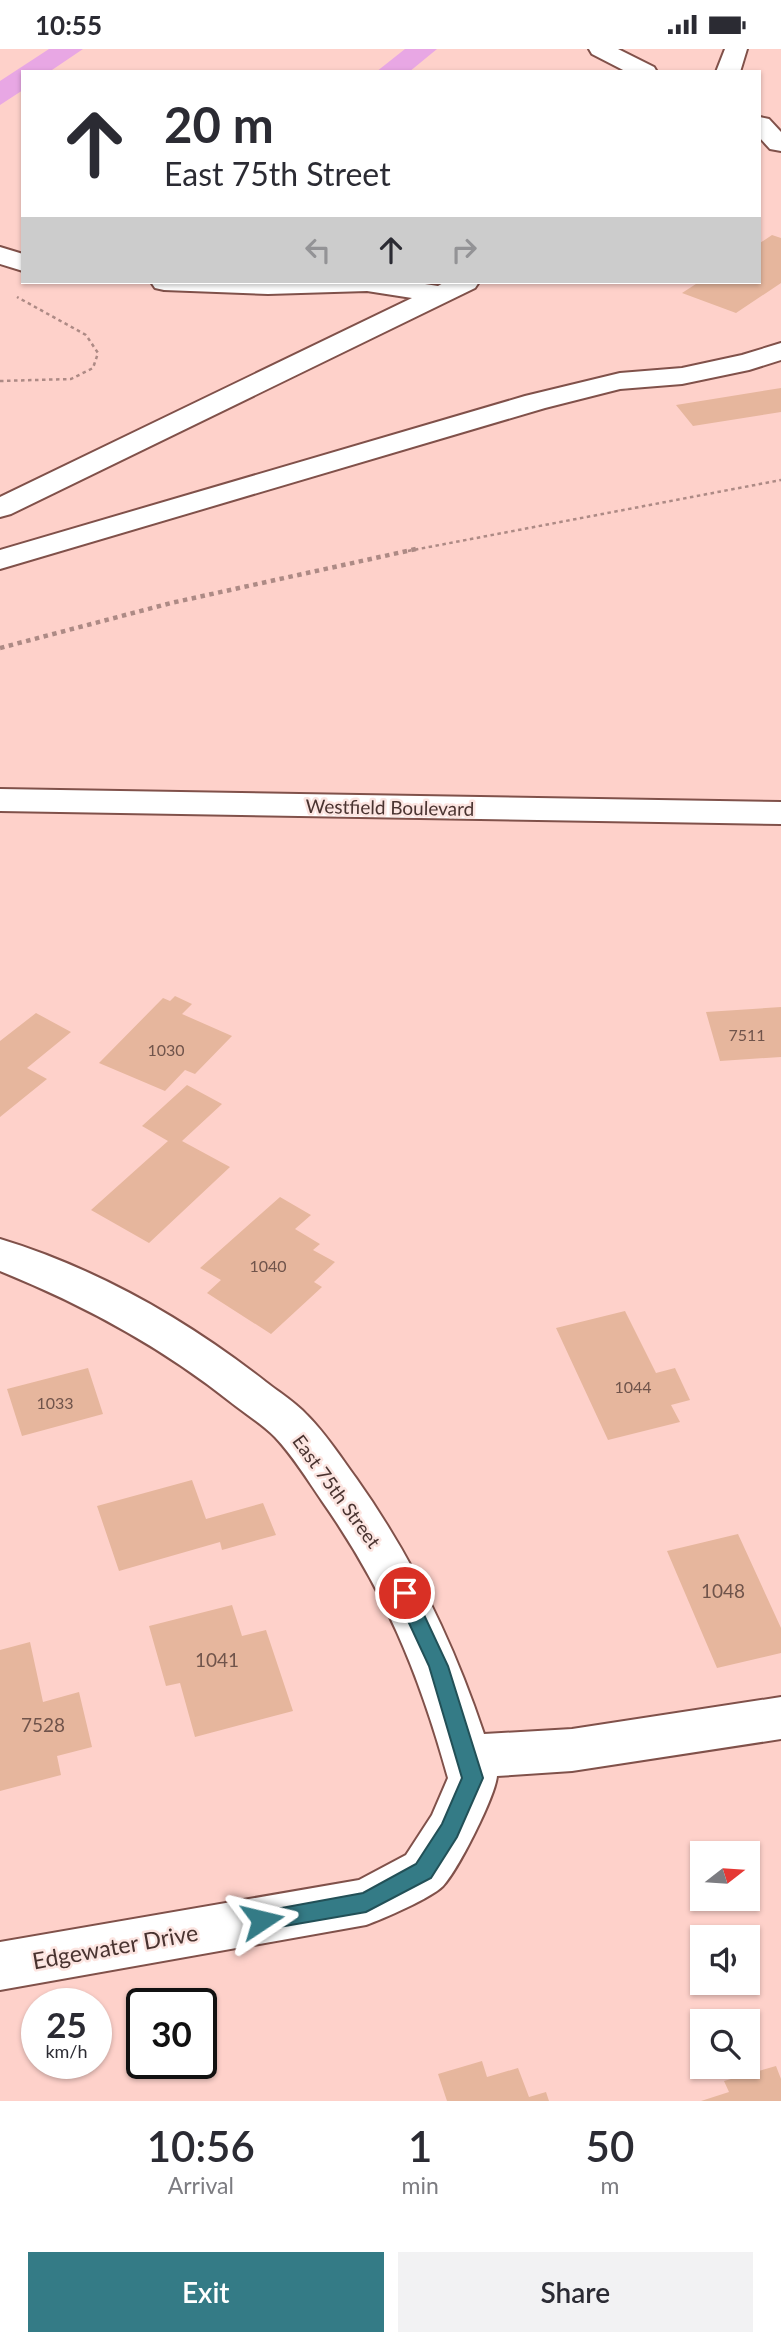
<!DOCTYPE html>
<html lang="en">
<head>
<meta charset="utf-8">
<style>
  body { margin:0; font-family:Lato,sans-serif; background:#f2f2f3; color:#2b2b33; height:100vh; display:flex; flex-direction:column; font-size:26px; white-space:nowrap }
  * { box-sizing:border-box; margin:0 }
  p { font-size:23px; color:#7c7c81 }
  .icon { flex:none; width:38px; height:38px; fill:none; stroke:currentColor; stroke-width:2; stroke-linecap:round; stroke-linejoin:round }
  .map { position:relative; height:2052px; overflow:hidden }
  .panel { display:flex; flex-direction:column; background:#fff; flex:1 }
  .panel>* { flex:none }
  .hud { position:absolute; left:21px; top:21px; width:740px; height:214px; border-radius:0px; box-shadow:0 2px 5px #0004; background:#fff; color:#2b2b33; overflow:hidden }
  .needle { width:46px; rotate:73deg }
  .fabs { position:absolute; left:690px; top:1792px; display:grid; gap:14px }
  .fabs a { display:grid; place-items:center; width:70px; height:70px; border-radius:0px; background:#fff; box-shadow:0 2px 5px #0004; font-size:35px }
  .speed { position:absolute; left:21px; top:1939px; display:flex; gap:14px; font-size:35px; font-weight:700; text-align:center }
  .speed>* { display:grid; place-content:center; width:91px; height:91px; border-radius:50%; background:#fff; box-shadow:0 2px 5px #0004; line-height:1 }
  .speed small { font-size:18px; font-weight:400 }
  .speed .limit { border:4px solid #111; border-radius:10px; background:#fff; color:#111 }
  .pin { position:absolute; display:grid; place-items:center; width:60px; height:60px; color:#fff; margin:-30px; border:4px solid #fff; border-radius:50%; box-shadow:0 2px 7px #0007 }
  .me { position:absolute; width:77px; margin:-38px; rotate:80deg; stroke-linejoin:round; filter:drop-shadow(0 0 5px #0008) }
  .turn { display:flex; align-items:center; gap:24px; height:147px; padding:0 28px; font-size:32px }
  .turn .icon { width:91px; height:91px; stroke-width:2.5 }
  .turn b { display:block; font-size:49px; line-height:60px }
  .lanes { display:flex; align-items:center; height:66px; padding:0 28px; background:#0003; justify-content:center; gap:35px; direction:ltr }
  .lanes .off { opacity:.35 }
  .eta { display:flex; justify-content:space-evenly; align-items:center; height:119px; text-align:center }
  .eta b { font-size:42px; font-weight:600; line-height:49px }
  .button { display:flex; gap:14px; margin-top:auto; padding:14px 28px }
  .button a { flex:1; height:80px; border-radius:0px; background:#347b86; color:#fff; font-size:28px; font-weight:600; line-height:80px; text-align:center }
  .button a+a { background:#f2f2f3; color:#2b2b33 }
  .status { display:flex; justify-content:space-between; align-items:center; height:49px; padding:0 35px; background:#fff; direction:ltr }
  .status svg { height:19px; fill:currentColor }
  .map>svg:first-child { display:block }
</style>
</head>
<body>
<div class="status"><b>10:55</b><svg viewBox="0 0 49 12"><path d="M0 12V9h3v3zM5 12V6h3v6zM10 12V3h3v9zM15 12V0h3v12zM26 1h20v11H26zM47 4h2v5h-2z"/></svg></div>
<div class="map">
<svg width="781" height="2052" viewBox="0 0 781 2052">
  <rect width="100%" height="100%" fill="#fed1ca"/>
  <path fill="#e8a7e4" d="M49,0H83L49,23H23V41L0,56V32Z
    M405,0H437L409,23H376Z"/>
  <path fill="#e6b69d" d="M772,186L781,189V234L736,264L682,244L699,233H760V194Z
    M781,339V363L693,377L676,356Z
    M175,947L192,955L182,965L232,987L195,1025L185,1021L165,1042L99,1014L163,949L170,952Z
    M781,958V1008L720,1012L706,963Z
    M36,964L71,983L27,1019L47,1030L0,1068V992Z
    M187,1036L222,1055L182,1092L230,1118L149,1194L91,1161L168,1092L142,1077Z
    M280,1148L311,1166L295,1180L320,1195L313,1201L335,1213L314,1233L322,1238L271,1285L207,1244L221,1231L200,1219Z
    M625,1262L656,1324L675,1319L690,1351L671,1356L680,1373L608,1391L556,1279Z
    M88,1319L103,1365L22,1387L7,1340Z
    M192,1431L206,1470L263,1454L276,1486L222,1501L220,1493L119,1522L97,1457Z
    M738,1485L781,1579V1604L717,1619L667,1502Z
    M232,1556L242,1587L266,1581L293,1662L195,1688L180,1634L166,1637L149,1577Z
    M30,1593L43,1653L79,1643L92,1698L57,1707L61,1726L0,1742V1601Z
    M482,2012L487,2028L518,2019L529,2048L546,2043L549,2052H447L438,2025Z
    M776,2017L781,2030V2052H701L729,2043L724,2032Z"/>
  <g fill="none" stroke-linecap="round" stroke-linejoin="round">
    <g stroke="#80514a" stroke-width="4">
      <path id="minor" d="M589,0H618L654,18L657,23H627L592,5Z
        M725,0H747L740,23H716Z
        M760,68L769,70L781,83V102L770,100L760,89Z
        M0,198L23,205V222L0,215Z
        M151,233H412L438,237L445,233H479L475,239L11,465L0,468V448L412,249L367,242L268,245L164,241L155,239Z
        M781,294V311L749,321L682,335L620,340L545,359L0,520V501L525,347L620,324L682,319L742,306Z
        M0,740L781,753V775L0,762Z
        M0,1190C96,1219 187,1271 266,1333C280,1344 295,1353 307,1366C326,1385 340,1407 356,1429C412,1508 453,1592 484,1685L572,1680L781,1648V1690L572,1722L497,1727C495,1748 458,1821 443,1837C431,1849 383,1870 366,1876L0,1941V1893L359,1831L406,1806L432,1766L448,1729C419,1624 385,1542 322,1452C307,1430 293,1407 275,1388C262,1375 247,1366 233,1355C162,1298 84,1256 0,1222Z"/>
    </g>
    <path stroke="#ad8a85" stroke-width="2.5" stroke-dasharray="3.5 3.5" stroke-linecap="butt" d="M0,332L71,330L93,319L98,304L86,286L17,248
      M408,502L781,431"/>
    <path stroke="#ad8a85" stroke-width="4.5" stroke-dasharray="4.5 4.5" stroke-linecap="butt" d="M0,599L171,554L416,500"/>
    <use href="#minor" fill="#fff" fill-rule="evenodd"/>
  </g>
  <path fill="#347b86" stroke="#225057" stroke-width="2" d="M405,1536L411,1538L448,1617L483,1729L457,1788L431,1829L366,1863L262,1881L254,1878L251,1871L254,1864L363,1844L416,1815L442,1775L462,1729L429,1617L395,1544L398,1538Z"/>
  <g text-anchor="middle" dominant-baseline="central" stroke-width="5" stroke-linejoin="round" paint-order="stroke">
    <g font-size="16" fill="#70544b">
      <text x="747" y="985">7511</text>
      <text x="166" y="1000">1030</text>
      <text x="268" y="1216">1040</text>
      <text x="633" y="1337">1044</text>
      <text x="55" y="1353">1033</text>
    </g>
    <g font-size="19" fill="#493330" stroke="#fce5e1">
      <text transform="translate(390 758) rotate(1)">Westfield Boulevard</text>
      <text transform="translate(337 1442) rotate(54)">East 75th Street</text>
    </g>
    <g font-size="19" fill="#70544b">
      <text x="723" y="1541">1048</text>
      <text x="217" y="1610">1041</text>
      <text x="43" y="1675">7528</text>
    </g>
    <g font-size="23" fill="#493330" stroke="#fce5e1">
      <text transform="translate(115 1897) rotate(-10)">Edgewater Drive</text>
    </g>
  </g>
</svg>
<div class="fabs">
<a><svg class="needle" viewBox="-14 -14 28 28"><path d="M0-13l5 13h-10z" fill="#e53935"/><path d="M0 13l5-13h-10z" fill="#7c7c81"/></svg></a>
<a><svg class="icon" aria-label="sound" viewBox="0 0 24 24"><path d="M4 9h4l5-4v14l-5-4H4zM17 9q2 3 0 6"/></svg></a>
<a><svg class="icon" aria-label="search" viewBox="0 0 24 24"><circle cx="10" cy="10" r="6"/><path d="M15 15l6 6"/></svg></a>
</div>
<div class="speed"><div>25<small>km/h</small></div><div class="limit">30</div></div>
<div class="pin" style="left:405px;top:1544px;background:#d93025"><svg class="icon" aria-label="arrive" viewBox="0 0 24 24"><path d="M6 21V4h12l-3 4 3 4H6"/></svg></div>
<svg class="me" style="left:262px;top:1871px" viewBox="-20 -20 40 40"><path d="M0-17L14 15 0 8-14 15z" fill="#347b86" stroke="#fff" stroke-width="4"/></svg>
<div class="hud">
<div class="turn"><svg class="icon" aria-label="ahead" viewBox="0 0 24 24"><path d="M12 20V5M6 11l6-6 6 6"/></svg><div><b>20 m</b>East 75th Street</div></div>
<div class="lanes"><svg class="icon off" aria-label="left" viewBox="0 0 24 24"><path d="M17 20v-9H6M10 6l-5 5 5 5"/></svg><svg class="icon" aria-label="ahead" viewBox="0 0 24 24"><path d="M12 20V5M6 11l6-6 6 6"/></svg><svg class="icon off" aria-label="right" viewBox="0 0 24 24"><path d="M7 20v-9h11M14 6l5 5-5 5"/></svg></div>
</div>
</div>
<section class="panel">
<div class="eta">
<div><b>10:56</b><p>Arrival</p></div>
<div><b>1</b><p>min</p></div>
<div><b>50</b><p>m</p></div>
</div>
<div class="button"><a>Exit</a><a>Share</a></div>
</section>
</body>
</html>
